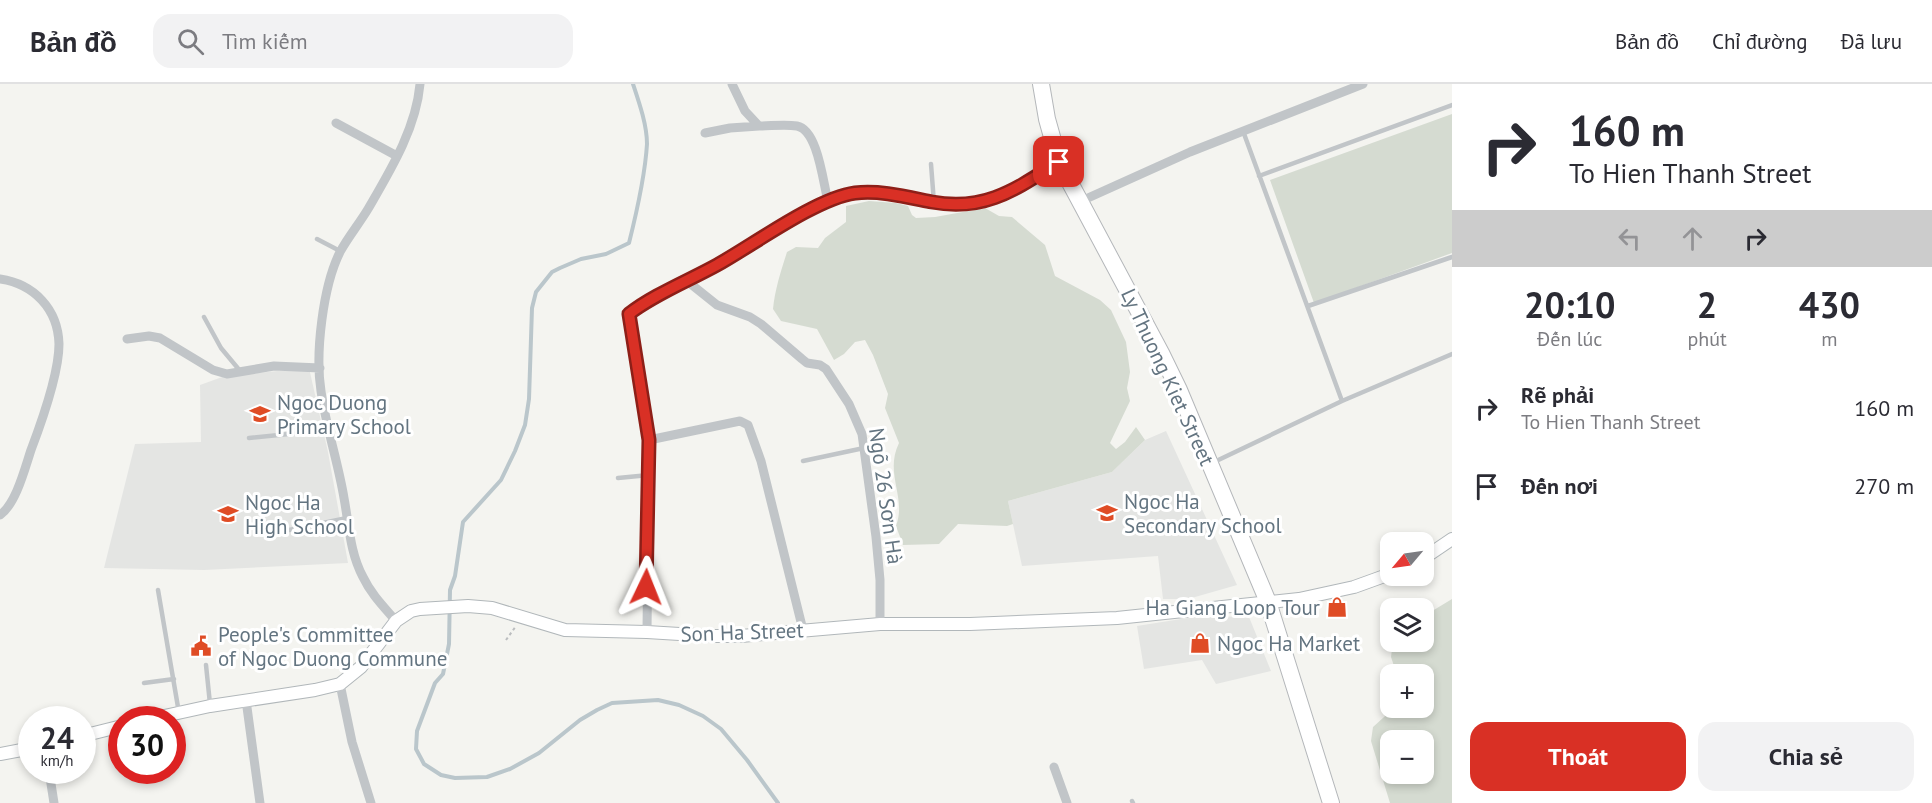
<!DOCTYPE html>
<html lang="vi">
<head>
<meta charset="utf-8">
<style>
  body { margin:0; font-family:"PT Sans",sans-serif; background:#f2f2f3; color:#2b2b33; height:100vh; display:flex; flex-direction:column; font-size:22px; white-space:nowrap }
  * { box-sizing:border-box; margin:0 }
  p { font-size:20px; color:#7c7c81 }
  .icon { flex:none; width:33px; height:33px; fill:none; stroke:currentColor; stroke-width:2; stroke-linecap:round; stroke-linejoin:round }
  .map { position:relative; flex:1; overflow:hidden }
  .details { display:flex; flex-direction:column; background:#fff; width:480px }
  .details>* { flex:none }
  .banner { background:#fff; color:#2b2b33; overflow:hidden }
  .needle { width:39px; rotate:241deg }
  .fabs { position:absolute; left:1380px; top:448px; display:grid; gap:12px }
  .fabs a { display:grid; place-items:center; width:54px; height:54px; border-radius:12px; background:#fff; box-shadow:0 3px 9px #0003; font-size:30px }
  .speed { position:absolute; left:18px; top:622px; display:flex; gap:12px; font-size:30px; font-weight:700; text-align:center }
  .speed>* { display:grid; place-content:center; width:78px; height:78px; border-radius:50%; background:#fff; box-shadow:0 3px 9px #0003; line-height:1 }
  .speed small { font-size:15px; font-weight:400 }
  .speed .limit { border:9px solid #d22; background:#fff; color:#111 }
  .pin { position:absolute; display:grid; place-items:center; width:51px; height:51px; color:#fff; margin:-26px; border-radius:12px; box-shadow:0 3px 9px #0006 }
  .me { position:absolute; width:66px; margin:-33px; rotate:2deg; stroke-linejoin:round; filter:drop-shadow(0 0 4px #0008) }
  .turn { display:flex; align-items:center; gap:21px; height:126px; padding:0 18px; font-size:27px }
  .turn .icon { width:78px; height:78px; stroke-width:2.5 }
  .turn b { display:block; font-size:42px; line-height:51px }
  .lanes { display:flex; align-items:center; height:57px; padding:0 18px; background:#0003; justify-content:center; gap:30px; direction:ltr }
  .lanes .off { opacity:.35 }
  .eta { display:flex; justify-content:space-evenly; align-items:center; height:102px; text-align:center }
  .eta b { font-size:36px; font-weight:700; line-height:42px }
  .action { display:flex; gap:12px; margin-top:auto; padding:12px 18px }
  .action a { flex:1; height:69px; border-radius:18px; background:#d93025; color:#fff; font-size:24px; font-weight:700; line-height:69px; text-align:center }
  .action a+a { background:#f2f2f3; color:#2b2b33 }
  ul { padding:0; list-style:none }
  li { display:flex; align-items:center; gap:18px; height:78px; padding:0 18px }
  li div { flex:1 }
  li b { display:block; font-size:22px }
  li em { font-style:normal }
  header { display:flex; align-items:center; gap:36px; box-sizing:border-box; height:84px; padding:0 30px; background:#fff; border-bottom:2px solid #e1e1e2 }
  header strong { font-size:28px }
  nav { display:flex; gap:33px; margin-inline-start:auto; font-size:21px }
  .search { width:420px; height:54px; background:#f2f2f3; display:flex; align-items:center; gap:15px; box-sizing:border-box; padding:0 21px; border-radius:18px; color:#7c7c81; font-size:22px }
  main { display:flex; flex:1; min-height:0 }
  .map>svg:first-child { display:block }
</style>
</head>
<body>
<header>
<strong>Bản đồ</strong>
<div class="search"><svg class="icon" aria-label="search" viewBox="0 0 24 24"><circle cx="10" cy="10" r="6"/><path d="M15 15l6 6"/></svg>Tìm kiếm</div>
<nav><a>Bản đồ</a><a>Chỉ đường</a><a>Đã lưu</a></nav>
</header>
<main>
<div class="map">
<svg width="1452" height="719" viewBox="0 0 1452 719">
  <rect width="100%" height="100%" fill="#f4f4f0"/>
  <path fill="#e4e5e3" d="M309,284L328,368L348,479L204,486L104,484L135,360L201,358L200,301L225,292Z
    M1166,347L1237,501L1188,515H1163L1158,472L1022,482L1008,417L1112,388L1145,356Z
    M1200,532L1249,533L1271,587L1216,600L1202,576L1144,585L1137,542Z"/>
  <path fill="#d5dbd1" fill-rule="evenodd" d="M1452,30V169L1314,219L1270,96Z
    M869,117L896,119L908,122L912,131L916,134L935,133L985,124L999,132L1012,133L1045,161L1055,192L1100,216L1111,226L1126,258L1130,288L1127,304L1130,317L1110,359L1116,365L1125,358L1136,343L1145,356L1112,388L1008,417L1013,440L1007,442L958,440L939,460L903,461L896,442C907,413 884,390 899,359L885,324L888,310L873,271L865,256L855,258L844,270L834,276L817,245L781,237L773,225C775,205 781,187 787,168L796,163L818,164L825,154L846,138V122Z
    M1452,515V719H1390L1371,657L1373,643L1394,624H1424V591H1397L1391,573L1393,558H1424V532ZM1390,657H1424V690H1390Z"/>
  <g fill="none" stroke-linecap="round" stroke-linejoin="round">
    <path stroke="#bac6cb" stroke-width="4" d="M633,0C639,18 647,41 647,60C645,93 637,127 629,159L606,170L581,175L560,184L552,188L536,208L532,224L529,315L525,341L515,367L501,396L463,438L455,492L450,506L449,560L443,590L435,599L417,647L416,665L424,680L441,691L455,694L487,693L510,685L539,669L580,636L597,626L612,619L658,616L679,621L703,632L721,645L747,676L778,719"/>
    <g stroke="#b1b7ba" stroke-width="14">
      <path id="secondary" d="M1424,474L1452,455
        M146,636L210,622L315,606L340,600L361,583L396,537L411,527L420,525L468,522L492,524L565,546L647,548L712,552H741L880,540H970L1117,534L1299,515L1354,503L1390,490
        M82,652L122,642
        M0,670L32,664"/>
    </g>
    <g stroke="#b4b7ba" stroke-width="18">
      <path id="highway" d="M1041,0L1047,35L1059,78L1161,269L1179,306L1268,518L1331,719"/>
    </g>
    <path stroke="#bbbdbf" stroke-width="2" stroke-dasharray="3 3" stroke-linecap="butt" d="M506,556L516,542"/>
    <path stroke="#c1c5c8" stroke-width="4.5" d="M1243,47L1342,317
      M931,80L934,119
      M1259,92L1452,21
      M317,155L340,167
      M1308,222L1452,173
      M204,233L221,264L241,288
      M249,354L329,346
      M803,377L864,364
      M1212,379L1342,317L1452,270
      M618,394L649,391
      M289,446L347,434
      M158,506L179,629
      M206,581L210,620
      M144,599L174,595
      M1132,717L1133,719"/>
    <path stroke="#c1c5c8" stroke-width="9" d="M732,0L745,27L759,42C771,42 785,40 797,42C818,46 823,99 828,117
      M336,39L397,72
      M705,49L730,44L759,42
      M1079,118L1190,68L1363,0
      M0,195C34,200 58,225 59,260C59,290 42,337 31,366C25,384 16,420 0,431
      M687,197L717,221L750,233L761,240L802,275L807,279L820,281L826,285L849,320L862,350L876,453L880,496V540
      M127,255L149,252L160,254L213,286L227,290L274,282L320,284
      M649,356L740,337L748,341L761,377L803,546
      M396,537C384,523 371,510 363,493C350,469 349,441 344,414C338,378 326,343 321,307C315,269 323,202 340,168C348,153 359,140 368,125C390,87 416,45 420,0
      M647,548L649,356L629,230C655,210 689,197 717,181C753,161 817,114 855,109C880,106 907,114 932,118C984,128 1017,104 1059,78
      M340,600L352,658L371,719
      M246,616L260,719
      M1054,683L1067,719
      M49,687L54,719"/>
    <use href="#secondary" stroke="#fff" stroke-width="12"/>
    <use href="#highway" stroke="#fff" stroke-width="16"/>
  </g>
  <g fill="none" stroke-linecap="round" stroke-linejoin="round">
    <g stroke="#8d1f18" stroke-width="15">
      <path id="route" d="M646,503L649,356L629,230C653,211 690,196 717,181C753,161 817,114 855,109C880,106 907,113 932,118C985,128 1016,105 1059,78"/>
    </g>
    <use href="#route" stroke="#d93025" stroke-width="10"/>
  </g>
  <defs>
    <g id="school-bare" transform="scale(1.62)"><path d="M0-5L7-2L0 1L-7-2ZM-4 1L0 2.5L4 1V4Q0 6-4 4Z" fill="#df4c25" stroke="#fff" stroke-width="2.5" paint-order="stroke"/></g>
    <g id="shop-bare" transform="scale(1.62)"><path d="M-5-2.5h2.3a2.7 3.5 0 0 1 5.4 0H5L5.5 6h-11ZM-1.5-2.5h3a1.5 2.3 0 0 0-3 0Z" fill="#df4c25" stroke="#fff" stroke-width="2.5" paint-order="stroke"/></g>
    <g id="civic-bare" transform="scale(1.62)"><path d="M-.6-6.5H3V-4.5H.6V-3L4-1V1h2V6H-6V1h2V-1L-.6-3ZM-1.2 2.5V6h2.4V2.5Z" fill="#df4c25" stroke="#fff" stroke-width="2.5" paint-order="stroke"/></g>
  </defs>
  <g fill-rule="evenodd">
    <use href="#school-bare" x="260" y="330"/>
    <use href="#school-bare" x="1107" y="429"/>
    <use href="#school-bare" x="228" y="430"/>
    <use href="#shop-bare" x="1337" y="523"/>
    <use href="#shop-bare" x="1200" y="559"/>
    <use href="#civic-bare" x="201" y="562"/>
  </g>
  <g text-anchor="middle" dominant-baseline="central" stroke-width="6" stroke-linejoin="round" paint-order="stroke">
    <g font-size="21" fill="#637480" stroke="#fff">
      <text transform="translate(1168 293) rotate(65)">Ly Thuong Kiet Street</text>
      <text transform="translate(886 412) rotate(82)">Ngõ 26 Sơn Hà</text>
      <text transform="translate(742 548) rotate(-2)">Son Ha Street</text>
    </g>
    <g font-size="21" fill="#637480" stroke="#fff" text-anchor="start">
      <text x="277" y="318">Ngoc Duong<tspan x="277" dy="24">Primary School</tspan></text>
      <text x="1124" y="417">Ngoc Ha<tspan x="1124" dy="24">Secondary School</tspan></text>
      <text x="245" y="418">Ngoc Ha<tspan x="245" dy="24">High School</tspan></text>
      <text x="1320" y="523" text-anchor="end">Ha Giang Loop Tour</text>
      <text x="218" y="550">People's Committee<tspan x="218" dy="24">of Ngoc Duong Commune</tspan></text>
      <text x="1217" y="559">Ngoc Ha Market</text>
    </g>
  </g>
</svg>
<div class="fabs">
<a><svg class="needle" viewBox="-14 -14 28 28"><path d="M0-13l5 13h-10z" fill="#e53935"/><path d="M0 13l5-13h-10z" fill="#7c7c81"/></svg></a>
<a><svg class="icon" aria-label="layers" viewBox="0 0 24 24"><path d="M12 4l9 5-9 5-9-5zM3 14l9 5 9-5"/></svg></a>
<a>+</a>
<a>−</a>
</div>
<div class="speed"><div>24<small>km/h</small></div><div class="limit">30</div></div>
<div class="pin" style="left:1059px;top:78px;background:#d93025"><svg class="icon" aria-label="arrive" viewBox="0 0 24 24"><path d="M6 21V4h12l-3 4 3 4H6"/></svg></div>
<svg class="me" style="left:646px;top:503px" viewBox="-20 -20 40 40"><path d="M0-17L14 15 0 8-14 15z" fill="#d93025" stroke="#fff" stroke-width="4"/></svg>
</div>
<section class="details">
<div class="banner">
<div class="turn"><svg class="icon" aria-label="right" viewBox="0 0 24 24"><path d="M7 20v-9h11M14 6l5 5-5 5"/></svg><div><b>160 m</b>To Hien Thanh Street</div></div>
<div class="lanes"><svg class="icon off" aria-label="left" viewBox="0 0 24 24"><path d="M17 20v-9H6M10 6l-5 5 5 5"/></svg><svg class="icon off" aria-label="ahead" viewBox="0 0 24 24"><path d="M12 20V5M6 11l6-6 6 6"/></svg><svg class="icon" aria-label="right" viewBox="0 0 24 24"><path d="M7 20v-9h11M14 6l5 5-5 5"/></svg></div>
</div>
<div class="eta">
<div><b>20:10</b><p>Đến lúc</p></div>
<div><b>2</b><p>phút</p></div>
<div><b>430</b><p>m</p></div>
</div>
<ul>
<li><svg class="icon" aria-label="right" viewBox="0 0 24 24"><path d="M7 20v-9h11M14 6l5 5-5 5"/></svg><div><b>Rẽ phải</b><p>To Hien Thanh Street</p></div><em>160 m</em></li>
<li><svg class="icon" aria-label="arrive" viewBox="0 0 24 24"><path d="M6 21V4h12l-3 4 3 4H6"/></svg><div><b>Đến nơi</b></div><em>270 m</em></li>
</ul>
<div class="action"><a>Thoát</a><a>Chia sẻ</a></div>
</section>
</main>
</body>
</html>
